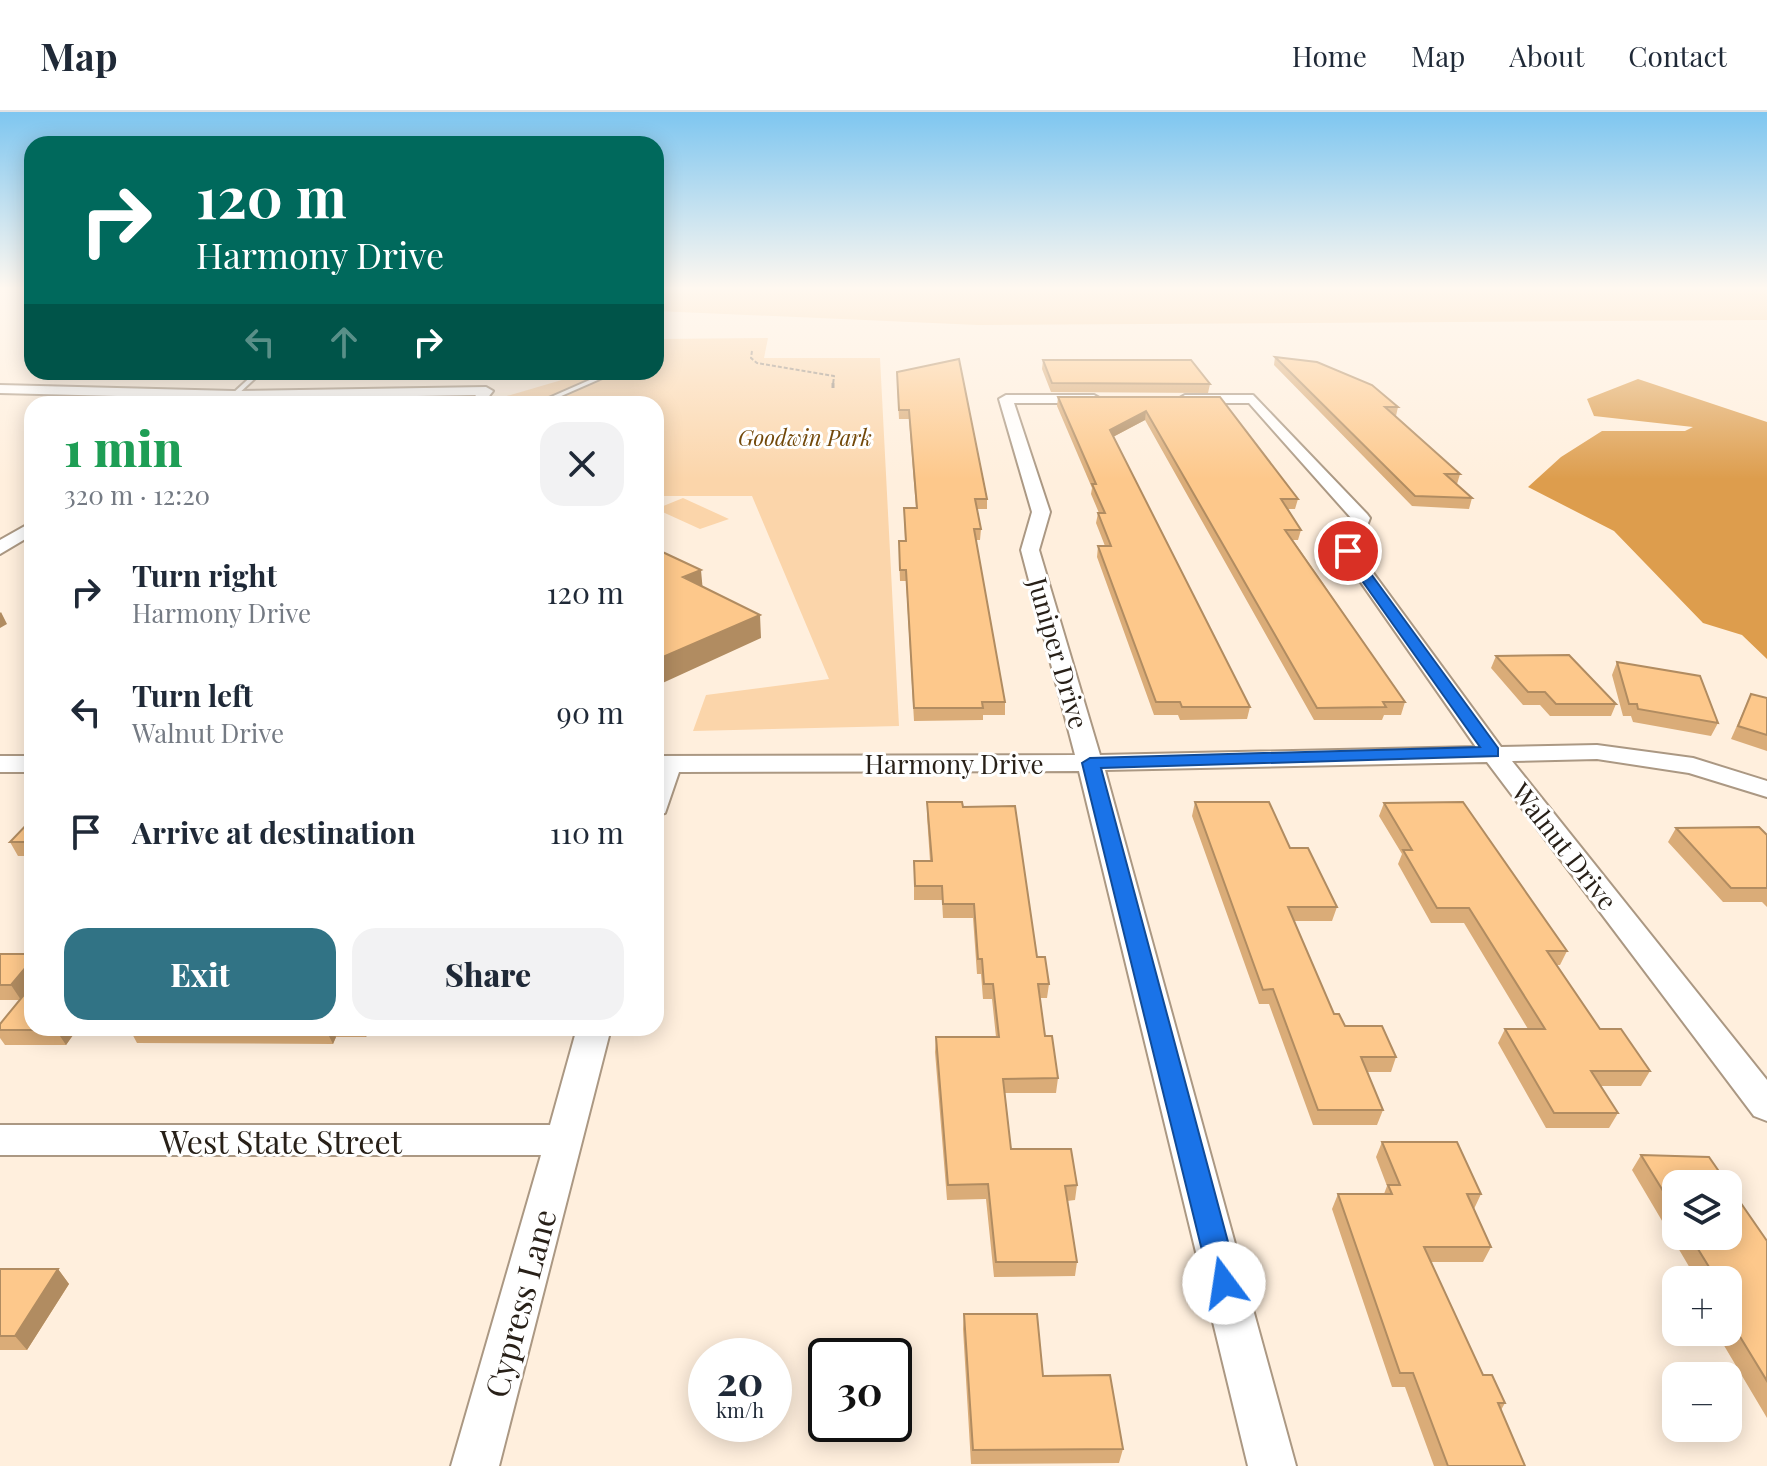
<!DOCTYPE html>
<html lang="en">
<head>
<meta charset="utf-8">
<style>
  body { margin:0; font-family:"Playfair Display",serif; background:#f2f2f3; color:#1f2937; height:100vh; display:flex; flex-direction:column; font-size:30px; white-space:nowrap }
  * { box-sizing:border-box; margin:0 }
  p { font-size:26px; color:#747a83 }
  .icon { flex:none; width:44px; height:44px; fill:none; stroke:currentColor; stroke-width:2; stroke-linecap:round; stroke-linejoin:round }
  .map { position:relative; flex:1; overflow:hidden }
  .panel { position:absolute; left:24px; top:284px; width:640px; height:640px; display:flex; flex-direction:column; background:#fff; border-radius:24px; box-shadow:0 4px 20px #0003 }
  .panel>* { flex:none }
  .hud { position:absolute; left:24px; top:24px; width:640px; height:244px; border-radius:24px; box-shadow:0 4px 20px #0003; background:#00695c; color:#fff; overflow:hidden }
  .tools { position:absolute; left:1662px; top:1058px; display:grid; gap:16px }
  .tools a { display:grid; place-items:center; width:80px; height:80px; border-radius:16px; background:#fff; box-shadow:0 4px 20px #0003; font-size:40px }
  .speed { position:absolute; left:688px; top:1226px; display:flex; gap:16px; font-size:40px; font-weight:700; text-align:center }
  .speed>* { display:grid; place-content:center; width:104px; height:104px; border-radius:50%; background:#fff; box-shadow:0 4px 20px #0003; line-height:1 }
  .speed small { font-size:20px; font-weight:400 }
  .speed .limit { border:4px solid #111; border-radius:12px; background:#fff; color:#111 }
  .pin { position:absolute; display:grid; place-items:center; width:68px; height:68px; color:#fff; margin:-34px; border:4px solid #fff; border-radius:50%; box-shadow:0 2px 8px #0007 }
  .me { position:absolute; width:88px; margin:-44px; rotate:346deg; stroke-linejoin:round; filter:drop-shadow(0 0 6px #0008) }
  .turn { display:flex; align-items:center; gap:28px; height:168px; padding:0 40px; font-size:36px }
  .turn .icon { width:104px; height:104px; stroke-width:2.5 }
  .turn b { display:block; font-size:56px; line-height:68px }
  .lanes { display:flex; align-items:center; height:76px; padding:0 40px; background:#0003; justify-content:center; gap:40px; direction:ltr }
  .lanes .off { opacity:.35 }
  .round { display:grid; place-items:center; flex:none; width:84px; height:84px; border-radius:24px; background:#f2f2f3 }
  .headline { display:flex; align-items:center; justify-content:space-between; height:136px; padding:0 40px }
  h1 { font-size:48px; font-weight:800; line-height:60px; color:#1e9e55 }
  .primary-button { display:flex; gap:16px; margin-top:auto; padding:16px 40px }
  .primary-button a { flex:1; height:92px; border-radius:24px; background:#317385; color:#fff; font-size:32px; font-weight:800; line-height:92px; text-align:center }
  .primary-button a+a { background:#f2f2f3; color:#1f2937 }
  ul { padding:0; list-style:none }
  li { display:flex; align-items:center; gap:24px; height:120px; padding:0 40px }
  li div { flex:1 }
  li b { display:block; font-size:30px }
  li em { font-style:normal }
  header { display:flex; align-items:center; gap:48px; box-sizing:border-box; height:112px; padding:0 40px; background:#fff; border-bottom:2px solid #e0e1e3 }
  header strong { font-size:38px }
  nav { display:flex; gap:44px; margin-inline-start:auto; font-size:28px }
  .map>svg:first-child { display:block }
</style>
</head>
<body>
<header>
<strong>Map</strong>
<nav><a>Home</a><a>Map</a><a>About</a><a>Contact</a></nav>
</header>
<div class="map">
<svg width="1767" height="1354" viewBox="0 0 1767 1354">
  <rect width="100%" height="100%" fill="#ffefdd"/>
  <path fill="#fbd5aa" d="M656,177H1767V208L978,213L656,199Z
    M768,226L764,246H880L899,614L693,619L706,583L829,567L752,384H656V292H496L500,286L589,260H656V227Z
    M683,386L729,407L700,417L656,397Z"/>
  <path fill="#dd9d4d" d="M1638,267L1767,310V547L1742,523L1703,511L1614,419L1528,375L1561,345L1602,319H1685L1693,315L1594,304L1587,287Z"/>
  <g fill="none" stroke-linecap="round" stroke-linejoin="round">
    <g stroke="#ab9883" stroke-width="4">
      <path id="service" d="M256,260H262L236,284H232V282Z
        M608,260H616L543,292H535Z"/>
    </g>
    <g stroke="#ab9883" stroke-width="4">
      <path id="minor" d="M0,273L234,279L486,275L493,279L483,292H469L476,283L234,287L0,281Z
        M1006,283H1094L1101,287L1094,291H1014L1050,400L1039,438L1100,643L1476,635L1339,439L1352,407L1249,291H1185L1178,287L1185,283H1253L1367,402L1370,406L1357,439L1501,635L1597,633L1693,646L1767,669V685L1689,661L1597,647L1512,649L1767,968V1009L1754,1004L1487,650L1105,658L1296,1354H1248L1079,659L679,660L665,701L656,703V644L1075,643L1021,438L1032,400L999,287Z
        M32,410V423L0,442V428Z
        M0,644H32V660H0Z
        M577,916H611L499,1354H451L541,1043H0V1013H550Z"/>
    </g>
    <path stroke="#93877a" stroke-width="2" stroke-dasharray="4 2" stroke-linecap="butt" d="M752,239L751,246L757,251L834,264L833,273"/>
    <path stroke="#93877a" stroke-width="3" stroke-dasharray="5 2" stroke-linecap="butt" d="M833,276V271"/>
    <use href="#service" fill="#fff" fill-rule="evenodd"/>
    <use href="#minor" fill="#fff" fill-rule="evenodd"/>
  </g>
  <path fill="#daac78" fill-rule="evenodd" d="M1275,245L1398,295L1396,304L1460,362L1457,372L1472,386L1469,397L1412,394L1274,253Z
    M1043,248L1210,272L1208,281L1051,280L1042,257Z
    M897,268L987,387V397H977L981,417L980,428H976L1005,590V603H983V608L914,609L906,469H900L899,440V429H905L904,396H916L909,307H899Z
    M1058,285H1220L1298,387L1295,397H1288L1301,418L1298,428H1293L1405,590L1401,603H1384L1382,608H1314L1145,308L1113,325L1250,595L1247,607L1180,608L1178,603H1154L1097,445L1098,434H1105L1096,411L1098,401H1099L1091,382L1092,376L1057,294Z
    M1496,544L1616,592L1611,604H1550L1540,593H1523L1491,556Z
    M1617,550L1718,611L1711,624L1633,610L1631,604H1623L1612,563Z
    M1751,582L1767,586V639L1731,627Z
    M927,690L963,695L1049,872L1047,886H1040L1045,924L1058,966L1056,981H1005L1011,1037L1077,1073L1075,1088L1067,1089L1077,1150L1075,1164L994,1165L986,1087L947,1088L935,940L936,925H996L992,887H983L981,862H977L973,806H943L942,788H914V749H930L927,704Z
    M1195,690L1290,736L1337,795L1332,809H1294L1334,902L1345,914L1396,945L1391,960H1367L1383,998L1377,1013H1313L1269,892H1259L1192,704Z
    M1384,691L1567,839L1560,853H1557L1600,917L1650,959L1641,974H1600L1618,1001L1609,1016H1546L1498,931L1505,917H1528L1464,811H1431L1398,752L1402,742L1379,704Z
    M32,707V744H18L10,730Z
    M1676,716L1767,723V795L1762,790H1723L1668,730Z
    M0,842H32V916H78L66,933H5L0,926V912L20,888H0Z
    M129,916H370L366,925H336L333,932L137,931Z
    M1382,1030L1481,1082L1474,1097L1491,1135L1483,1150H1431L1483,1263L1505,1291L1501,1298L1525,1354H1434L1405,1275H1392L1332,1097L1338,1082H1384L1387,1074L1376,1045Z
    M1641,1043L1767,1129V1306L1716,1220H1728V1168H1697L1632,1058ZM1676,1072L1728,1124H1676Z
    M0,1157H58L69,1172L27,1238H0Z
    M964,1202L1043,1264L1123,1337L1119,1351L971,1352L963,1217Z"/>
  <path fill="#b18c61" d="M1146,299L1145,308L1109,327L1110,318Z
    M701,458L703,480L683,465Z
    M1,500L7,512L0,516V501Z
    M760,503L761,526L656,574V548Z
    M32,848V874L21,888L11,873Z
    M58,916H78L66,933L56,918Z
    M327,916H332L336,925L333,932L326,918Z
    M363,916H370L366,925Z
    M58,1157L69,1172L27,1238L15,1224Z"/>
  <path fill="#fdc88b" stroke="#b18c61" stroke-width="2" d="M1275,245L1317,250L1372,273L1398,295H1385L1460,362H1445L1472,386L1415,384Z
    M959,247L987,387H975L981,417H974L1005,590H982L983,596H914L906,458H900L899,429H906L904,396H917L909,298H899L897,260Z
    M1043,248H1191L1210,272L1052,271Z
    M1058,285H1220L1298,387H1281L1301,418H1285L1405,590H1383L1386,595L1317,596L1146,299L1110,318L1250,595H1182L1180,590H1156L1098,434H1111L1098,401H1105L1092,372H1096Z
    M656,437L701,458L683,465L760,503L656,548Z
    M1569,543L1616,592H1556L1545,580H1528L1496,544Z
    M1617,550L1700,564L1718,611L1638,597L1637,592H1629Z
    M1751,582L1767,586V623L1738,614Z
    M927,690H962L963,695L1015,694L1037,845H1045L1049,872H1038L1045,924H1052L1058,966L1003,967L1011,1037H1071L1077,1073L1065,1074L1077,1150H996L988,1072L948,1073L936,925H999L993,872H984L982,847H978L974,792H943L942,774H915L914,749H932Z
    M1195,690H1269L1290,736H1308L1337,795H1288L1334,902H1339L1345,914H1382L1396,945H1361L1383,998H1318L1273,877L1263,878Z
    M1463,690L1567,839H1547L1600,917H1621L1650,959H1591L1618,1001H1554L1505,917H1545L1469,796H1437L1403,738H1412L1384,691Z
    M32,707V730H10Z
    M1759,715L1767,723V776H1731L1676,716Z
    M0,842H32V848L11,873H0Z
    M32,873V916H58L56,918H0V912Z
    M129,916H327L326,918Z
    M1382,1030H1457L1481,1082H1467L1491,1135H1424L1483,1263H1492L1505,1291H1498L1525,1354H1448L1413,1261H1400L1338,1082H1392L1388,1073H1400Z
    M1641,1043L1709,1045L1767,1129V1269L1728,1205V1168H1717L1690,1124H1728V1072H1676V1100Z
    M0,1157H58L15,1224H0Z
    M964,1202H1037L1043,1264L1110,1263L1123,1337L973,1338Z"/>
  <linearGradient id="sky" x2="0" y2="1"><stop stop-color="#7ec6f0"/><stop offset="0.48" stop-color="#fff8f0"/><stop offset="1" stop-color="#fff8f0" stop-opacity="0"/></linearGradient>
  <rect width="1767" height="367" fill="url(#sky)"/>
  <path fill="#1a73e8" stroke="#114b97" stroke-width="2" d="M1343,436H1352L1498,636V644L1101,656L1239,1171L1235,1180L1224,1184L1214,1180L1210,1171L1082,651L1090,646L1480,635L1341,439Z"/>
  <g text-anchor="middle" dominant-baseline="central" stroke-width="6" stroke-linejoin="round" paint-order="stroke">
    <g font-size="22" font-style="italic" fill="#724809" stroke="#fff">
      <text x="805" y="325">Goodwin Park</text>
    </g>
    <g font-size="26" fill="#282018" stroke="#fff">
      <text transform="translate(1059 541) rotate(74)">Juniper Drive</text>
      <text x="954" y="651">Harmony Drive</text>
      <text transform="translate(1565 734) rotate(52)">Walnut Drive</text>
    </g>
    <g font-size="32" fill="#282018" stroke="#fff">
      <text x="281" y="1028">West State Street</text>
      <text transform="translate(519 1191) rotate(-75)">Cypress Lane</text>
    </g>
  </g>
</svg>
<div class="tools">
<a><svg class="icon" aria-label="layers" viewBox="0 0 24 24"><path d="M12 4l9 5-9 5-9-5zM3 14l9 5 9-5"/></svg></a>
<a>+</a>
<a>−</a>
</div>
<div class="speed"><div>20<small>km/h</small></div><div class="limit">30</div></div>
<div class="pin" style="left:1348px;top:439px;background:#d93025"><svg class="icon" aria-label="arrive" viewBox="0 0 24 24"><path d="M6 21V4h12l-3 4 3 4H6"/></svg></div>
<svg class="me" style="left:1224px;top:1171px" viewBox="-20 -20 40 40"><circle r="19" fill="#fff"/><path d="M0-13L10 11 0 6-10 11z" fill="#1a73e8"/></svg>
<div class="hud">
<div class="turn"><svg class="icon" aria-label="right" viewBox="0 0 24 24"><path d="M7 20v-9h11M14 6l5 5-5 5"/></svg><div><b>120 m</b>Harmony Drive</div></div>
<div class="lanes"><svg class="icon off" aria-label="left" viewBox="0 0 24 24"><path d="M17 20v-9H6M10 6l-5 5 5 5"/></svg><svg class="icon off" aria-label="ahead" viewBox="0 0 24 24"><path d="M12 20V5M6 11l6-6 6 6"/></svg><svg class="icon" aria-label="right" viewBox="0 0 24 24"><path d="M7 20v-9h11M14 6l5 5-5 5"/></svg></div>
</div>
<section class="panel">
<div class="headline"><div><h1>1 min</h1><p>320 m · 12:20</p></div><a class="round"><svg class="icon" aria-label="close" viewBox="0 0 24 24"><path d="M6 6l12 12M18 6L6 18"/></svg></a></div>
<ul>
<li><svg class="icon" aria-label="right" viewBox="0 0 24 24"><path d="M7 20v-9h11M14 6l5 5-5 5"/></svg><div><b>Turn right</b><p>Harmony Drive</p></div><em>120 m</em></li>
<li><svg class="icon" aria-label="left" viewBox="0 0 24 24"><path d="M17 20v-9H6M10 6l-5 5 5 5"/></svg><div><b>Turn left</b><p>Walnut Drive</p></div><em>90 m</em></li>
<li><svg class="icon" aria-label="arrive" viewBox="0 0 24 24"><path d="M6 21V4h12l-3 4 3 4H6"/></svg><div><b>Arrive at destination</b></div><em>110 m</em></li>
</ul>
<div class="primary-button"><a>Exit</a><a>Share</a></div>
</section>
</div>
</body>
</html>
